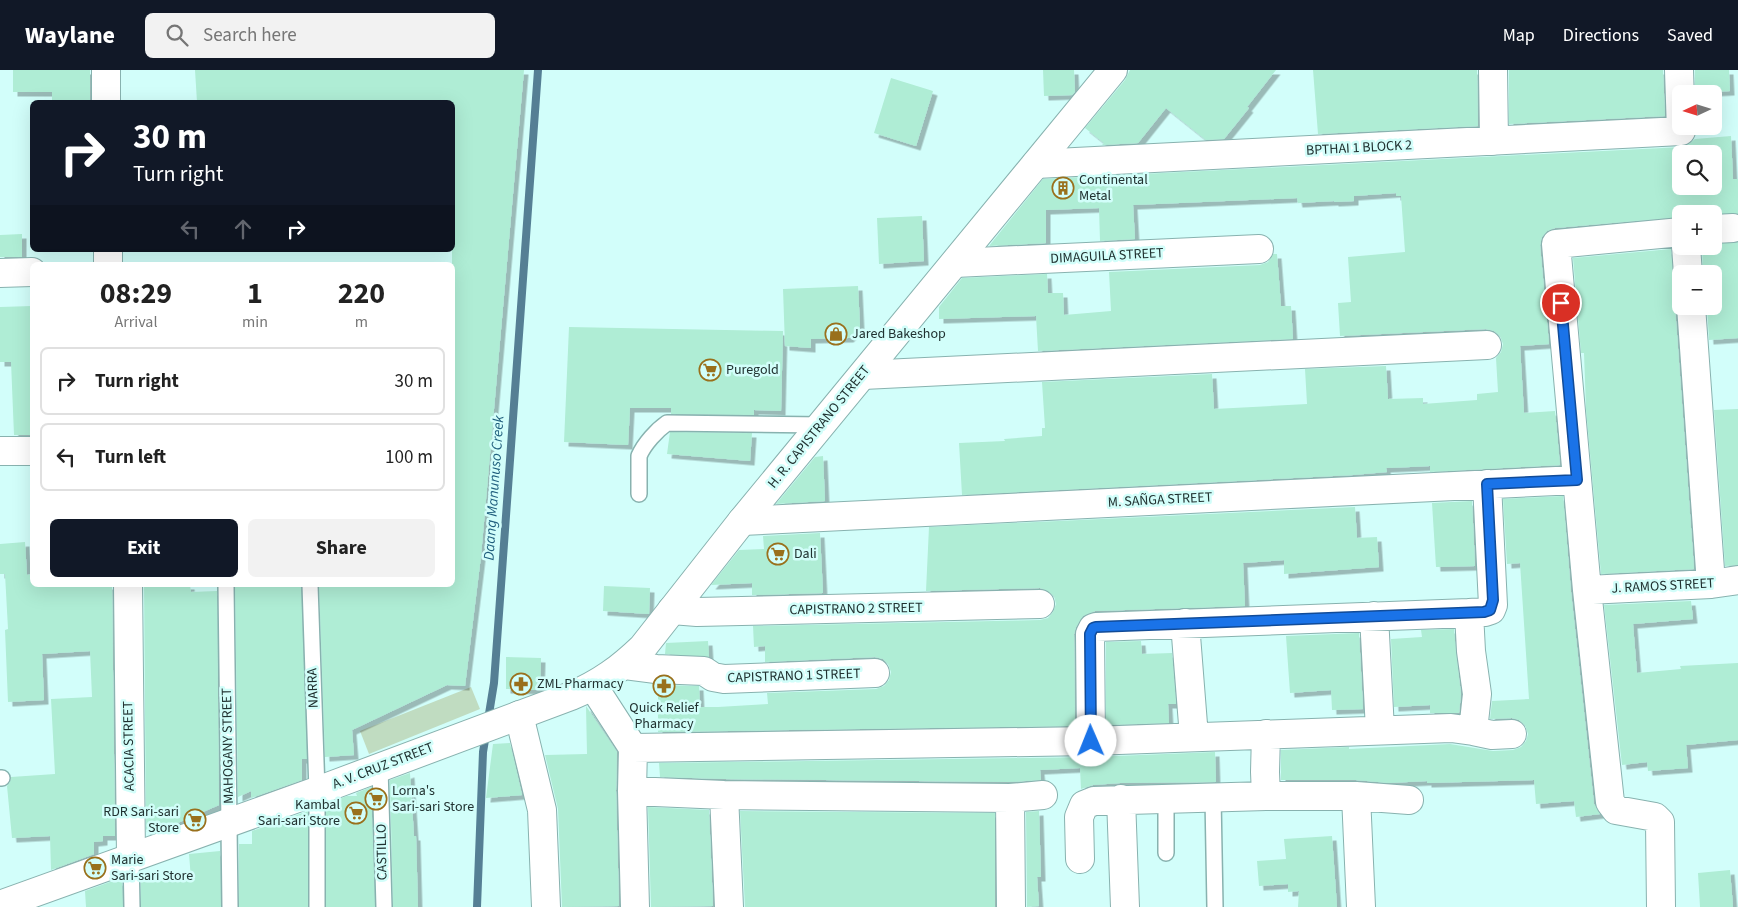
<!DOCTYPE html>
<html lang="en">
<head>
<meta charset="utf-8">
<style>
  body { margin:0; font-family:"Source Sans 3",sans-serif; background:#f2f2f2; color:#222; height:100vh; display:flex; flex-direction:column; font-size:19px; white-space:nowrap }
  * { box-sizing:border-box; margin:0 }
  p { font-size:16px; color:#767676 }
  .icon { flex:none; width:28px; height:28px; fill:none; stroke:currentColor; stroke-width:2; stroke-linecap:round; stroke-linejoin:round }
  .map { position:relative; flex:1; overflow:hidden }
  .details { position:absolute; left:30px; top:192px; width:425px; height:325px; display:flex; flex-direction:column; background:#fff; border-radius:8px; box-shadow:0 5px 20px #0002 }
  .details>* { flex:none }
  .banner { position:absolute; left:30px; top:30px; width:425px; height:152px; border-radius:8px; box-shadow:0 5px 20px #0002; background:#111827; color:#fff; overflow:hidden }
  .needle { width:32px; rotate:266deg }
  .buttons { position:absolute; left:1672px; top:15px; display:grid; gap:10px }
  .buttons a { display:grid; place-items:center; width:50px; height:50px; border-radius:8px; background:#fff; box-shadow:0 5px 20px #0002; font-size:25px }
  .pin { position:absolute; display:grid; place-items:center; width:42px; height:42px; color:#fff; margin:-21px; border:2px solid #fff; border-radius:50%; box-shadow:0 1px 5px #0007 }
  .me { position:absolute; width:55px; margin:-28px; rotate:359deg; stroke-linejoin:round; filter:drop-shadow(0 0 4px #0008) }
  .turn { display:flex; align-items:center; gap:18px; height:105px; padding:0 20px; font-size:22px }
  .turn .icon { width:65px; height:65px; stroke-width:2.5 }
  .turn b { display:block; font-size:35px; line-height:42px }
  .lanes { display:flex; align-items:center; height:48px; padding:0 20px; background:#0003; justify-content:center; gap:25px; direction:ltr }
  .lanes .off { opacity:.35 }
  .eta { display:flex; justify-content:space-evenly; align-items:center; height:85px; text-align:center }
  .eta b { font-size:30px; font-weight:700; line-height:35px }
  .primary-button { display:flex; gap:10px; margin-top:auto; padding:10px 20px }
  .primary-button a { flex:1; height:58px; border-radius:8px; background:#111827; color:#fff; font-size:20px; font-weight:700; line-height:58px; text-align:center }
  .primary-button a+a { background:#f2f2f2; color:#222 }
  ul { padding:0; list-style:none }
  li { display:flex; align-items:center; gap:15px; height:68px; margin:0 10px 8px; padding:0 10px; border:2px solid #e0e0e0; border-radius:8px }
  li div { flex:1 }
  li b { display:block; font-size:19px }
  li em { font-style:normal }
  header { display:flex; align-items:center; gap:30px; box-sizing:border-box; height:70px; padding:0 25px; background:#111827; color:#fff }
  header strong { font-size:24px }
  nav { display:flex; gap:28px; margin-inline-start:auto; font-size:18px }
  .search { width:350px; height:45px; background:#f2f2f2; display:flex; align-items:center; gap:12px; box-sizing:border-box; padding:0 18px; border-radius:8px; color:#767676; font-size:19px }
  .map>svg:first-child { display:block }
</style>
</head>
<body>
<header>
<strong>Waylane</strong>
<div class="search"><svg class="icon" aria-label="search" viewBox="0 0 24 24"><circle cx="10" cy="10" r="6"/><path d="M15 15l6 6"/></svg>Search here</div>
<nav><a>Map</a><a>Directions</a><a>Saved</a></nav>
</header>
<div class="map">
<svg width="1738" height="837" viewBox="0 0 1738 837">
  <defs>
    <filter id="shadow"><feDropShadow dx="4.5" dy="4.5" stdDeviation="0" flood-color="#0004"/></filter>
  </defs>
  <rect width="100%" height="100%" fill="#d2fefa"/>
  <path fill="#c0dcc1" d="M471,617L480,639L369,684L360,661Z"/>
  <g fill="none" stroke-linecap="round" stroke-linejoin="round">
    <path stroke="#557f94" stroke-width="8" d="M488,650L494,613L538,0
      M477,837L483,682L486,664"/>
  </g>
  <path fill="#afedd5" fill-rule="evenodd" filter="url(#shadow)" d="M13,0H90V32H52V22H13Z
    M195,0H524L481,486L465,616L447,615L352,660L354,685L325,687L319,515H452V32H197Z
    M1043,0H1074L1075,22L1072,25L1044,26Z
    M1130,0H1276L1247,37L1249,38L1224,69L1206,70L1166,38L1138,73L1102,75L1104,73L1085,58L1125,10Z
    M1313,0H1477L1478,56L1318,64Z
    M1509,0H1663L1665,46L1509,54Z
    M1695,0H1729L1730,21L1695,23Z
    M891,8L933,21L916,76L874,63Z
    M1731,66L1733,109H1738V144H1681V147L1555,158L1547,161L1542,167L1540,175L1549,274L1520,276L1524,343L1555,341L1560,395L1430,402V396L1410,397L1386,398L1387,402L1353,405L962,425L959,373L1005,371L1004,369L1042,366V358H1045L1042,312L1212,304L1214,339L1307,334L1305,299L1386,296L1388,329L1423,328V334L1477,330V324L1498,322L1496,288L1501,282L1503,274L1500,266L1494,261L1486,259L1340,266L1338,233L1351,232L1348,187L1405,182L1401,126H1396V123L1354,126V131L1334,132V131L1298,133L1297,128L1133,135L1135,169L1100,171L1099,138L1046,140V173L989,176L1043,109L1682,77L1689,74L1695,69ZM1681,84H1714V116H1681Z
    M922,146L924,191L879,194L877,148Z
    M22,164V187H0V165Z
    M1738,172V268L1709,270L1707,236H1714V204H1703L1702,176H1714V174Z
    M1671,179L1673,206L1675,213L1681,218V224L1677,230L1675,237L1694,499L1601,504L1586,339L1584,283H1581L1573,188Z
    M1273,184H1277L1281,236H1291L1293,269L1038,281L1036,246L939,249V237L962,208L1047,204L1048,223H1063L1064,245L1111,241L1109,202L1260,195L1268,192Z
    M858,216L860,257L849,268L811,269V278L785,276L783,219Z
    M32,236V365H14L11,292H0V237Z
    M569,257L783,261L781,341L754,340V345L671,344V338H630L628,375L564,372Z
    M1738,339V495L1725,496L1714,340Z
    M670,362L752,363L750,391L667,384Z
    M823,386L825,431L776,434L815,387Z
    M1563,426L1571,522L1594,734L1600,744L1576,747L1574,731L1536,734L1534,710L1427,713V711L1389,713L1356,710H1281V680L1349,677V679L1450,674L1493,681L1513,680L1521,677L1526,671L1528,664L1525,655L1519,650L1512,648L1490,649L1492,631L1529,629L1520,493L1507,494L1503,429Z
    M1472,431L1475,496L1436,497L1432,433Z
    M1355,437L1357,468L1377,467L1379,497L1284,504V490L1243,493L1245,536L1095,541L1083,546L1076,557L1074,564L1075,656L658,662V615L699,616L700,637H718L768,634L767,623L876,619L884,616L889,610L891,602L888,594L883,589L875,587L765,592V576L754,577L753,556L1040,550L1048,548L1053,542L1056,534L1054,526L1048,521L1040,518L926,521L929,457Z
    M820,463L823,523L752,525V513L711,515L739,480L764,479L763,466Z
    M25,472L27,505L32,504V515H112L115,766H103V771L94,772V784L51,800L50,766L12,768L7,716L10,712L11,707L55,704L51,629L92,627L90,581L42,584L44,630L8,632L5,560L8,559L5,504H0V474Z
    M144,515H190L191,522L217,521L219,735L157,762H146Z
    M235,515H301L307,689H302V710L251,728V721L238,727Z
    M604,516L650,518L649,544L603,541Z
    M1691,531L1693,549L1633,554L1637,603L1681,599L1680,596L1738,593V670L1686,675L1688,698L1648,701L1647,692L1622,695L1604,535Z
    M1454,559L1456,583L1461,624L1459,643H1430V635L1394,637L1391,569L1422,567L1421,560Z
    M1359,563L1363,639L1332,640L1331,620L1290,623L1286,566Z
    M708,571L709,587L665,584L666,573Z
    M1141,571L1142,584L1172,583L1176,634H1168L1169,653L1106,655V572Z
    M506,587L541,588L540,620L506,619Z
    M586,636L617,682L616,721L619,836L562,837L558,739L545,685L587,684Z
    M510,673L522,725L486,728L493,674Z
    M1215,682L1216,712L1120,713L1093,715L1081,719L1080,698L1040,700L1041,710L1009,712L724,709L660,707L659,693L1091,687Z
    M410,703L414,766H416L418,837H393L390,710Z
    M371,717L375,837H326V734L347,726H357L356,723Z
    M648,737L709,740L713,836L651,837Z
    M308,741V837H239V774H252V761Z
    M740,741L995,743V837H745Z
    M1039,741L1041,807H1037L1039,836L1027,837L1026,742Z
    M1332,766L1337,837H1298L1299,821L1288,822V814L1259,816L1257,791L1286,789L1284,769Z
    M220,781L221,837H141V812L191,809L189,784Z
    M1730,800L1733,837H1700L1698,803Z
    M122,811L123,837H86L85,821L110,812Z"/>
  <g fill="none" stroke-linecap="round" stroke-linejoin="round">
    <g stroke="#88b2af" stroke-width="18">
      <path id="lane" d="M639,424V386C644,374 657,360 667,353L822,355
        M226,515L230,837
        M310,515L317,721V837
        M380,697L384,837
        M0,708H2
        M1213,727L1215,837
        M1166,728V783
        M131,786L132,837"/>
    </g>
    <g stroke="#88b2af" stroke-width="30">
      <path id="street" d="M106,0V32
        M1493,0L1494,71
        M1036,94L1681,61L1679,0
        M1714,159L1733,158
        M1686,176L1688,204
        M108,180V195
        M955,193L1259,179
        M0,203L32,202
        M1691,236L1711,514
        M863,305L1487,275
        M0,381H32
        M742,451L1577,410
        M128,515L131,786
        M1587,520L1711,514L1738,510
        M672,540L697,542L1040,534
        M1374,546L1380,660
        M1185,553L1194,667
        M625,595L656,599L704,601L713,607L724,609L875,603
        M593,616L633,678L632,721L635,837
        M519,645L542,740L546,837
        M1473,661L1492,665L1512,664
        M1091,671L1090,564L1093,558L1096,557L1469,543
        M633,678L1091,671L1451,658L1473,661L1477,624L1471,581L1469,543L1485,542L1491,540L1493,535L1487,414
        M632,721L724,725L1010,728L1043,725
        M724,725L729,837
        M1266,726H1356L1409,730
        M1356,726L1361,837
        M1010,728L1011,837
        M1121,729L1125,837
        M1080,789L1079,747L1084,735L1094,731L1266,726L1265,702L1266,664
        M1661,837L1660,752L1655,747L1616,740L1610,732L1587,520L1556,174L1681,162"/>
    </g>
    <g stroke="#88b2af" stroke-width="30">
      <path id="secondary" d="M0,835L317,721L571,626C601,613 620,599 643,577L742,451L1113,0"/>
    </g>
    <use href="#lane" stroke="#fff" stroke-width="15"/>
    <use href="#street" stroke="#fff" stroke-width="28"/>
    <use href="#secondary" stroke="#fff" stroke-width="28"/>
  </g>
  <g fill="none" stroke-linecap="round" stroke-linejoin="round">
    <g stroke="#114b97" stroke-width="12">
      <path id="route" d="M1091,671L1090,564L1093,558L1096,557L1484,542L1490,540L1493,530L1487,414L1577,410L1561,233"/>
    </g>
    <use href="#route" stroke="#1a73e8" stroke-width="9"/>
  </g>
  <defs>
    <g id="building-ring" transform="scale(1.125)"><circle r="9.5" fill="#d2fefa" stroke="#99701c" stroke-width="1.5"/><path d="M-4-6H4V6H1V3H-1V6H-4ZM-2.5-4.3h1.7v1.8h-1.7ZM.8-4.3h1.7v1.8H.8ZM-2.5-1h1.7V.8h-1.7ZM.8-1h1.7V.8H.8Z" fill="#99701c"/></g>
    <g id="shop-ring" transform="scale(1.125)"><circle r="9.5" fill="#d2fefa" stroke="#99701c" stroke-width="1.5"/><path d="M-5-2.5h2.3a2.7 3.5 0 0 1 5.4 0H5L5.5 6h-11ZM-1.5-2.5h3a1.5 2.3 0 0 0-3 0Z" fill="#99701c"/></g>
    <g id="supermarket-ring" transform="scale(1.125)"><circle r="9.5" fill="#d2fefa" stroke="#99701c" stroke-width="1.5"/><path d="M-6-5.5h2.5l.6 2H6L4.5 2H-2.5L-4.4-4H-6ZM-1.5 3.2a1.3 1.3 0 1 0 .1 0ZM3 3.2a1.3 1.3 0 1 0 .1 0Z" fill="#99701c"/></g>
    <g id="pharmacy-ring" transform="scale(1.125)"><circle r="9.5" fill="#d2fefa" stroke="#99701c" stroke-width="1.5"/><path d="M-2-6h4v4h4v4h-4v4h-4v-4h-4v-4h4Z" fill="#99701c"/></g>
  </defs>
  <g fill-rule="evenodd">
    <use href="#building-ring" x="1063" y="118"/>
    <use href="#shop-ring" x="836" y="264"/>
    <use href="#supermarket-ring" x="710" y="300"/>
    <use href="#supermarket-ring" x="778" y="484"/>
    <use href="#pharmacy-ring" x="521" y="614"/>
    <use href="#pharmacy-ring" x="664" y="616"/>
    <use href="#supermarket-ring" x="376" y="729"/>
    <use href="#supermarket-ring" x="356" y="743"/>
    <use href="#supermarket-ring" x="195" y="750"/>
    <use href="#supermarket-ring" x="95" y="798"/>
  </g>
  <g text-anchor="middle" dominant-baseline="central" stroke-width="5" stroke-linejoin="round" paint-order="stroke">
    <g font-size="14" fill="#203130" stroke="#d2fefa">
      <text transform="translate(1359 78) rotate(-3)">BPTHAI 1 BLOCK 2</text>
      <text transform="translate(1107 186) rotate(-3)">DIMAGUILA STREET</text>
      <text transform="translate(819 357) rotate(-51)">H. R. CAPISTRANO STREET</text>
      <text transform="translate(1160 430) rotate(-3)">M. SAÑGA STREET</text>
      <text transform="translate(1663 516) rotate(-3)">J. RAMOS STREET</text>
      <text transform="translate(856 539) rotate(-1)">CAPISTRANO 2 STREET</text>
      <text transform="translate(794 606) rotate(-2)">CAPISTRANO 1 STREET</text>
      <text transform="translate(313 618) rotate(-92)">NARRA</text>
      <text transform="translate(129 676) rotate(-91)">ACACIA STREET</text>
      <text transform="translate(228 676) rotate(-91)">MAHOGANY STREET</text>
      <text transform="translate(383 696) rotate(-21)">A. V. CRUZ STREET</text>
      <text transform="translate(382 782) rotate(-91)">CASTILLO</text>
    </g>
    <g font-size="14" fill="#203130" stroke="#d2fefa" text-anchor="start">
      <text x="1079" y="110">Continental<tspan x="1079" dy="16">Metal</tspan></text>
      <text x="852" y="264">Jared Bakeshop</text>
      <text x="726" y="300">Puregold</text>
      <text x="794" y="484">Dali</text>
      <text x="537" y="614">ZML Pharmacy</text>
      <text x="664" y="638" text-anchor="middle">Quick Relief<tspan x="664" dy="16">Pharmacy</tspan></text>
      <text x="392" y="721">Lorna's<tspan x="392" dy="16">Sari-sari Store</tspan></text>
      <text x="340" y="735" text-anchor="end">Kambal<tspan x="340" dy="16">Sari-sari Store</tspan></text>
      <text x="179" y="742" text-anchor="end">RDR Sari-sari<tspan x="179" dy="16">Store</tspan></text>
      <text x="111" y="790">Marie<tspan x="111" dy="16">Sari-sari Store</tspan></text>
    </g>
    <g font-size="15" font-style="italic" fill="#1f5e7d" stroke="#d2fefa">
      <text transform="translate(494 418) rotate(-86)">Daang Manunuso Creek</text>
    </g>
  </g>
</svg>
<div class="buttons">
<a><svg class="needle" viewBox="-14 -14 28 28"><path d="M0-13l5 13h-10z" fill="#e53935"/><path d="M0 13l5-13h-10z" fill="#767676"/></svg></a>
<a><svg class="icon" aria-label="search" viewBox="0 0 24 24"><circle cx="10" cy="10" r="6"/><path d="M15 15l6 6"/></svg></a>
<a>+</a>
<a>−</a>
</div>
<div class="pin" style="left:1561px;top:233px;background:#d93025"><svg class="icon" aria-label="arrive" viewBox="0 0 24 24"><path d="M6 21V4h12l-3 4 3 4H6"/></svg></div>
<svg class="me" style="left:1091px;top:671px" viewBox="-20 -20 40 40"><circle r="19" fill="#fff"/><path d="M0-13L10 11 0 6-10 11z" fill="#1a73e8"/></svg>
<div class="banner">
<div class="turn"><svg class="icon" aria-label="right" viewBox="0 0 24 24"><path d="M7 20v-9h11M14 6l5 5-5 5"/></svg><div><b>30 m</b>Turn right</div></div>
<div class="lanes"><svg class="icon off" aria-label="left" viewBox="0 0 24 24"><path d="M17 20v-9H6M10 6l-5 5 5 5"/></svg><svg class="icon off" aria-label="ahead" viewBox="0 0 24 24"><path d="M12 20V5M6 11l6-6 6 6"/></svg><svg class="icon" aria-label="right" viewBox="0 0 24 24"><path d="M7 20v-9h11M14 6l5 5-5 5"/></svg></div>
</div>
<section class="details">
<div class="eta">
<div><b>08:29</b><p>Arrival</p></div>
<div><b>1</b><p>min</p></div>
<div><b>220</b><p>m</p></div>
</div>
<ul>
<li><svg class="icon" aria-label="right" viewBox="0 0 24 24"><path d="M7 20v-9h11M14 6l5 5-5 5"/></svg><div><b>Turn right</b></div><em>30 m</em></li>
<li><svg class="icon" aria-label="left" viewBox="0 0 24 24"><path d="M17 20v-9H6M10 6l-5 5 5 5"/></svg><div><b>Turn left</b></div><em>100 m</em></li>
</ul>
<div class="primary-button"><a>Exit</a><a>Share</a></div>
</section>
</div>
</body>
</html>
